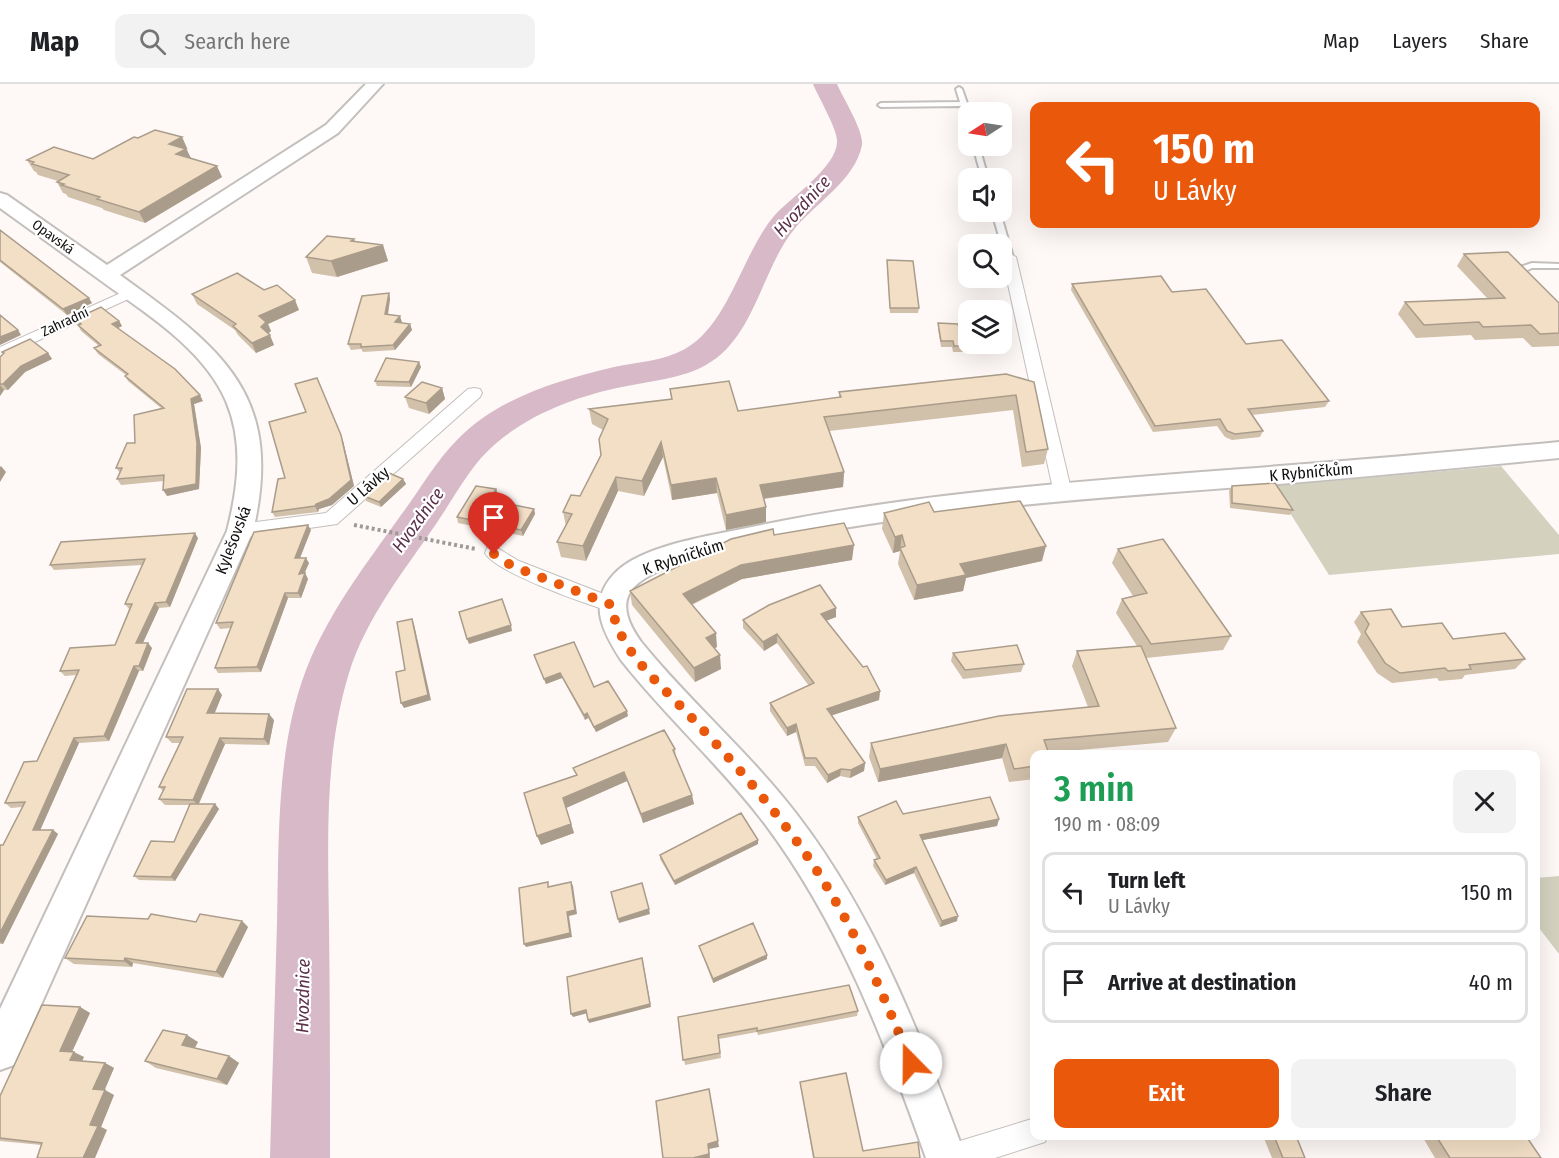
<!DOCTYPE html>
<html lang="en">
<head>
<meta charset="utf-8">
<style>
  body { margin:0; font-family:"Fira Sans Condensed",sans-serif; background:#f2f2f2; color:#202124; height:100vh; display:flex; flex-direction:column; font-size:22px; white-space:nowrap }
  * { box-sizing:border-box; margin:0 }
  p { font-size:20px; color:#757577 }
  .icon { flex:none; width:33px; height:33px; fill:none; stroke:currentColor; stroke-width:2; stroke-linecap:round; stroke-linejoin:round }
  .map { position:relative; flex:1; overflow:hidden }
  .drawer { position:absolute; left:1030px; top:666px; width:510px; height:390px; display:flex; flex-direction:column; background:#fff; border-radius:12px; box-shadow:0 6px 24px #0002 }
  .drawer>* { flex:none }
  .banner { position:absolute; left:1030px; top:18px; width:510px; height:126px; border-radius:12px; box-shadow:0 6px 24px #0002; background:#ea580c; color:#fff; overflow:hidden }
  .needle { width:39px; rotate:258deg }
  .tools { position:absolute; left:958px; top:18px; display:grid; gap:12px }
  .tools a { display:grid; place-items:center; width:54px; height:54px; border-radius:12px; background:#fff; box-shadow:0 6px 24px #0002; font-size:30px }
  .pin { position:absolute; display:grid; place-items:center; width:51px; height:51px; color:#fff; margin:-62px -26px; border-radius:50% 50% 50% 0; rotate:-45deg; box-shadow:0 0 6px #0007 }
  .pin .icon { rotate:45deg }
  .me { position:absolute; width:66px; margin:-33px; rotate:338deg; stroke-linejoin:round; filter:drop-shadow(0 0 4px #0008) }
  .turn { display:flex; align-items:center; gap:21px; height:126px; padding:0 24px; font-size:27px }
  .turn .icon { width:78px; height:78px; stroke-width:2.5 }
  .turn b { display:block; font-size:42px; line-height:51px }
  .round { display:grid; place-items:center; flex:none; width:63px; height:63px; border-radius:12px; background:#f2f2f2 }
  .head { display:flex; align-items:center; justify-content:space-between; height:102px; padding:0 24px }
  h1 { font-size:36px; font-weight:600; line-height:45px; color:#1e9e55 }
  .action { display:flex; gap:12px; margin-top:auto; padding:12px 24px }
  .action a { flex:1; height:69px; border-radius:12px; background:#ea580c; color:#fff; font-size:24px; font-weight:600; line-height:69px; text-align:center }
  .action a+a { background:#f2f2f2; color:#202124 }
  ul { padding:0; list-style:none }
  li { display:flex; align-items:center; gap:18px; height:81px; margin:0 12px 9px; padding:0 12px; border:3px solid #e0e0e0; border-radius:12px }
  li div { flex:1 }
  li b { display:block; font-size:22px }
  li em { font-style:normal }
  header { display:flex; align-items:center; gap:36px; box-sizing:border-box; height:84px; padding:0 30px; background:#fff; border-bottom:2px solid #e0e0e0 }
  header strong { font-size:28px }
  nav { display:flex; gap:33px; margin-inline-start:auto; font-size:21px }
  .search { width:420px; height:54px; background:#f2f2f2; display:flex; align-items:center; gap:15px; box-sizing:border-box; padding:0 21px; border-radius:12px; color:#757577; font-size:22px }
  .map>svg:first-child { display:block }
</style>
</head>
<body>
<header>
<strong>Map</strong>
<div class="search"><svg class="icon" aria-label="search" viewBox="0 0 24 24"><circle cx="10" cy="10" r="6"/><path d="M15 15l6 6"/></svg>Search here</div>
<nav><a>Map</a><a>Layers</a><a>Share</a></nav>
</header>
<div class="map">
<svg width="1559" height="1074" viewBox="0 0 1559 1074">
  <rect width="100%" height="100%" fill="#fef9f7"/>
  <path fill="#d4d2bf" d="M1501,382L1559,451V470L1329,491L1273,402Z
    M1559,792V870L1536,840V794Z"/>
  <g fill="none" stroke-linecap="round" stroke-linejoin="round">
    <path fill="#d7b9c7" fill-rule="evenodd" d="M813,0H837C843,14 864,47 862,61C855,96 817,118 796,143C761,184 756,253 706,281C681,295 650,297 622,303C572,313 516,335 481,374C464,394 451,418 436,440C404,487 366,534 349,589C324,670 328,757 329,841C330,918 330,996 330,1074H270C272,996 275,917 277,839C279,755 276,665 306,586C328,529 366,480 401,431C420,406 435,378 457,356C497,314 559,296 614,283C638,278 663,277 685,265C729,240 742,170 774,132C790,114 839,82 837,56C837,45 818,12 813,0Z"/>
    <g stroke="#c3bfbd" stroke-width="4">
      <path id="lane" d="M959,3L962,5L970,28L969,37L966,35L962,22L881,23L878,21L881,19L960,18L956,5Z
        M973,62H979L988,94H982Z
        M992,128H1000L1013,173L1012,175L1005,173Z
        M1532,179L1559,180V184H1532L1523,188L1528,193L1524,195L1515,188L1520,183Z"/>
    </g>
    <g stroke="#c3bfbd" stroke-width="2">
      <path id="street" d="M1009,169L1016,173L1071,405L1068,409H1056L1053,405L1002,173Z
        M132,204L139,208L137,211L0,274V263Z
        M474,304L480,305L482,309L480,313L337,440L240,454L234,452L231,447L234,442L240,440L326,429L468,305Z
        M494,462L519,477L619,516L622,521L619,526L612,528C587,520 496,489 485,469L487,464Z
        M1035,1034V1052H1047L1045,1058L995,1074H936L940,1064L950,1060Z"/>
    </g>
    <g stroke="#c3bfbd" stroke-width="4">
      <path id="secondary" d="M366,0H383L338,49L120,191C221,264 285,310 253,447L14,981L0,986V925L227,447C238,404 244,359 226,317C203,264 145,229 100,196C67,172 33,148 0,124V109L7,111L107,181L326,41Z
        M1559,358V374C1466,383 1372,392 1279,400C1099,414 921,424 745,463C712,471 657,479 633,504C618,522 631,544 642,559C691,619 750,669 798,732C876,834 922,955 966,1074H926C884,956 840,840 765,740C721,682 666,633 621,576C603,548 587,519 614,490C639,463 703,453 737,446C904,410 1072,398 1242,385C1348,377 1453,368 1559,358Z"/>
    </g>
    <path stroke="#9d9a98" stroke-width="4" stroke-dasharray="3 3" stroke-linecap="butt" d="M354,441L476,465"/>
    <use href="#lane" fill="#fff" fill-rule="evenodd"/>
    <use href="#street" fill="#fff" fill-rule="evenodd"/>
    <use href="#secondary" fill="#fff" fill-rule="evenodd"/>
  </g>
  <path fill="#d1c0aa" d="M182,53L191,75L222,93L145,139L104,126L102,124L68,113L66,110L63,109L57,98L58,97L38,91L36,88L34,87L27,76L93,75L138,54Z
    M0,146L92,219L67,231L0,178Z
    M354,155L355,158L383,161L388,177L337,193L312,189L306,173Z
    M1464,170L1559,219V262L1532,263L1523,254L1475,256L1471,251L1416,254L1398,230L1405,218L1487,214L1457,182Z
    M887,176L919,224L918,229H890Z
    M1072,200L1172,208L1329,317L1325,323L1252,331L1263,347L1260,353L1232,356L1225,353L1217,342L1153,348L1071,206Z
    M264,206L299,226L268,240L271,247L268,250L274,261L256,269L238,251L235,246L197,220L192,210Z
    M389,209L390,215L388,231L402,238L401,239L410,240L412,246L395,266L363,268L361,265L351,266L348,260Z
    M75,235L119,237L122,242L118,244L203,317L194,320L201,364L199,405L167,412L164,397L121,401L117,395L120,389L116,384L161,324L128,297L125,292L126,291L98,270L94,264L99,262L81,247L78,241H79Z
    M938,239L959,244L975,262L974,268H953L952,263H941L938,245Z
    M2,268L48,269L52,275L25,288L8,306H4L0,312V273L3,270Z
    M421,283L411,303L377,302L375,297Z
    M1006,290L1048,365L1044,380L1022,383L1013,326L829,347L844,388L843,403L764,415L766,423V438L726,446L717,409L672,416L663,373L644,412L618,407L586,477L561,473L557,458L566,442L563,428L580,412L601,371L603,346L592,340L589,325L671,315L670,305L738,327L839,313V308Z
    M442,304L445,315L429,330L409,324L405,313Z
    M343,357L354,402L332,421L319,425L318,428L275,433L272,428L285,394Z
    M403,395L406,400L381,423L366,417L364,412Z
    M1232,402L1293,426L1290,431L1230,424L1229,407Z
    M496,405L498,411L494,417L534,425L535,430L523,452L458,439L457,433Z
    M934,428L1042,477L966,494L963,507L914,516L898,480L900,467L893,469L882,445L884,429Z
    M311,446L300,474L309,479L304,489H305L308,495L301,514H288L261,588L218,589L215,584L231,544L220,545L216,539Z
    M774,451L852,476L742,495L692,521L717,563L714,564L721,585L695,598L632,521L630,507Z
    M198,454L170,523L159,524L143,559L152,564L143,587H139L109,657L79,659L40,746H53L58,750L3,860H0V761H3L22,723L11,724L5,719L37,677L76,591L65,592L60,587L115,561L129,525L125,520L142,481L54,486L50,481Z
    M1118,465L1231,552L1223,566L1146,574L1176,644L1168,658L1035,670V695L1009,698L1002,674L878,698L869,673L871,659L1088,623L1072,582L1077,567L1137,562L1116,529L1122,515L1133,512L1112,479Z
    M836,524V533L826,537L880,607L879,616L832,631L865,679L864,687L850,694L840,692L827,699L815,682H805L796,648L787,652L770,627V619L809,602L777,559L764,567L743,544V536Z
    M1361,528L1402,543L1453,555L1525,575L1515,585L1465,591L1462,595L1439,597L1437,594L1392,599L1377,589L1357,558L1361,550L1354,538Z
    M953,569L1024,580L1021,588L963,595L951,577Z
    M536,576L594,603L628,632L596,648L588,634L585,636L562,594L546,600Z
    M222,611L215,629L274,636L269,661L225,660L199,720H215L219,725L175,797L139,796L134,792L174,758L190,721H165L159,715L163,707L159,703L180,659H172L166,653Z
    M675,665L676,674L694,720L643,739L627,697L566,724L574,749L541,761L576,691L573,684Z
    M903,730L999,735L997,742L922,756L957,837L940,843L914,789L885,801L873,782L874,776L877,775L858,739V733Z
    M758,756V760L675,801L660,775V771Z
    M242,837L248,843L223,894L133,879L132,883L74,880L65,874L196,838Z
    M699,862L767,875L713,899Z
    M80,923L90,929L72,968L84,973L82,977L105,979L114,984L104,1006L114,1011L101,1043L107,1046L41,1061L0,1057V1012Z
    M858,927L857,932L758,951L757,948L719,955L721,974L685,981L678,933Z
    M198,958L195,964L229,972L239,979L227,1001L156,984L145,977Z
    M800,998L863,1067L920,1074H813Z
    M1263,1052H1296L1305,1074H1272Z
    M1422,1052H1526L1541,1074H1435Z"/>
  <path fill="#aa9c8b" d="M182,53L187,64L174,71L169,60Z
    M186,65L192,76L176,70Z
    M217,82L222,93L145,139L139,128Z
    M354,155L358,169L383,161L388,177L337,193L331,177Z
    M389,209L390,215L387,236L385,230Z
    M89,214L92,219L67,231L63,225Z
    M295,216L299,226L268,240L271,247L265,252L261,243L259,232Z
    M400,232L402,238L397,243L395,238Z
    M119,237L122,242L116,245L112,240Z
    M410,240L412,246L395,266L393,261Z
    M18,246L21,251L0,261V253Z
    M270,251L274,261L256,269L252,259Z
    M48,269L52,275L25,288L8,306L3,300L21,282Z
    M419,278L421,283L411,303L409,298Z
    M317,294L343,357L354,402L332,421L319,425L318,428L315,422Z
    M0,301L4,306L0,312Z
    M442,304L445,315L429,330L426,319Z
    M200,311L203,317L194,320L201,364L199,405L167,412L163,406L191,315Z
    M661,358L663,373L644,412L642,397Z
    M1,382L6,388L0,398V383Z
    M844,388L843,403L760,415V401Z
    M616,393L618,407L586,477L583,462Z
    M716,394L717,409L672,416L671,401Z
    M403,395L406,400L381,423L379,418Z
    M496,405L498,411L492,422L490,416Z
    M766,423V438L726,446V431Z
    M534,425L535,430L523,452L521,446Z
    M308,441L311,446L298,479L295,474Z
    M195,449L198,454L170,523L166,518Z
    M902,451L900,467L893,469L895,453Z
    M854,461L852,476L742,495L684,524L683,510L741,481Z
    M1046,462L1042,477L966,494L963,507L914,516L917,501L960,480Z
    M306,474L309,479L302,495L299,490Z
    M305,489L308,495L301,514L298,509Z
    M285,509L288,514L261,588L257,583Z
    M155,519L159,524L140,565L136,559Z
    M836,524V533L820,539L821,530Z
    M412,535L414,540L431,616L404,624L401,619Z
    M511,541L512,547L469,560L467,555Z
    M716,549L717,563L707,568L706,554Z
    M777,550V559L764,567L763,558Z
    M148,559L152,564L143,587L139,582Z
    M720,571L721,585L695,598L694,584Z
    M134,582L139,587L109,657L104,652Z
    M560,589L562,594L546,600L544,595Z
    M218,605L222,611L212,635L207,629Z
    M880,607L879,616L827,633V625Z
    M627,627L628,632L596,648L594,643Z
    M587,629L588,634L585,636L584,631Z
    M269,630L274,636L269,661L264,655Z
    M796,640V648L787,652V644Z
    M74,654L79,659L38,751L33,746Z
    M220,654L225,660L198,721L193,716Z
    M1006,660L1002,674L878,698L880,685Z
    M865,679L864,687L850,694L851,686Z
    M841,685L840,692L827,699L828,691Z
    M624,688L627,697L566,724L574,749L541,761L537,752L563,714Z
    M692,711L694,720L643,739L641,730Z
    M215,720L219,725L175,797L171,793Z
    M999,735L997,742L918,757L920,751Z
    M53,746L58,750L3,860L0,858V849Z
    M758,756V760L675,801L674,797Z
    M916,783L914,789L885,801L886,796Z
    M571,798L573,802L577,830L569,832L572,853L526,863L524,860L567,828Z
    M649,825L650,830L619,839L618,835Z
    M958,832L957,837L940,843L942,837Z
    M242,837L248,843L223,894L216,888Z
    M767,871V875L713,899V895Z
    M125,874L133,879L132,883L124,877Z
    M643,878L651,923L589,939L588,936Z
    M80,923L90,929L70,972L60,967Z
    M586,926L588,929L573,933L571,930Z
    M187,951L198,958L192,968L182,961Z
    M74,968L84,973L80,981L70,976Z
    M229,972L239,979L227,1001L217,995Z
    M105,979L114,984L103,1010L93,1005Z
    M709,1005L719,1063L709,1065L710,1074H693L708,1060Z
    M105,1006L114,1011L101,1043L107,1046L95,1074H83L90,1041Z"/>
  <path fill="#f3dfc6" stroke="#aa9c8b" stroke-width="1.5" d="M155,46L182,53L169,60L186,65L176,70L217,82L139,128L97,115L100,113L61,101L64,100L57,98L69,91L32,80L34,78L27,76L54,63L93,75L134,53L138,54Z
    M0,146L89,214L63,225L0,176Z
    M327,152L354,155L351,157L383,161L331,177L306,173Z
    M1508,168L1559,219V249L1540,250L1531,241L1483,243L1479,238L1424,241L1405,218L1505,214L1464,170Z
    M887,176L913,177L919,224H890Z
    M237,189L264,206L277,201L295,216L259,232L266,238L261,243L270,251L252,259L233,242L236,240L192,210Z
    M1161,192L1172,208L1206,205L1246,260L1282,256L1329,317L1248,325L1263,347L1235,350L1227,347L1220,335L1155,342L1072,200Z
    M389,209L385,230L400,232L395,238L410,240L393,261L361,263V260H348L362,212Z
    M101,223L119,237L112,240L175,285L200,311L191,315L197,359L196,400L163,406L164,391L117,395L122,384H116L127,359H135L134,331L164,324L125,292L128,290L94,264L101,261L78,241L81,240L75,235Z
    M0,231L18,246L0,253Z
    M938,239L958,240L959,244H969V260H975V262H954L953,257H941Z
    M30,255L48,269L21,282L3,300H0V273L4,269L2,268Z
    M386,274L419,278L409,298L375,297Z
    M1006,290L1034,298L1048,365L1026,368L1016,311L824,333L844,388L760,401L766,423L726,431L716,394L671,401L661,358L642,397L616,393L583,462L557,458L572,430L563,428L571,411L580,412L601,371L599,355L608,335L589,325L672,315L670,305L729,297L738,327L841,313L839,308Z
    M317,294L341,351L351,396L329,415L316,420L315,422L272,428L278,395L285,394L269,338L306,328L295,300Z
    M422,298L442,304L426,319L405,313Z
    M389,389L403,395L379,418L364,412Z
    M1275,399L1293,426L1232,419V402Z
    M476,402L496,405L490,416L534,425L521,446L457,433Z
    M1020,417L1046,462L960,480L966,491L917,501L900,464L905,462L902,451L895,453L884,429L929,418L934,428Z
    M844,439L854,461L741,481L683,510L716,549L706,554L720,571L694,584L630,507L731,455L773,445L774,451Z
    M308,441L295,474H306L299,490L305,489L298,509H285L257,583L215,584L233,538L216,539L254,448Z
    M195,449L166,518L155,519L136,559H148L139,582H134L104,652L74,654L33,746H53L0,849V761H3L25,718L5,719L24,678L37,677L79,586L60,587L70,564L115,561L132,520H125L145,475L50,481L61,458Z
    M1163,455L1231,552L1151,560L1122,515L1147,509L1118,465Z
    M820,501L836,524L821,530L863,583L867,582L880,607L827,625L865,679L851,686L841,685L828,691L816,674H805L796,640L787,644L770,619L814,599L777,550L763,558L743,536L769,521Z
    M502,515L511,541L467,555L459,528Z
    M1391,525L1402,543L1442,539L1453,555L1505,549L1525,575L1469,581L1471,585L1448,587L1445,584L1400,589L1385,579L1365,548L1369,540L1361,528Z
    M412,535L428,611L401,619L396,588L405,586L397,538Z
    M574,558L594,603L608,597L627,627L594,643L587,629L584,631L560,589L544,595L534,571Z
    M1017,561L1024,580L965,586L953,569Z
    M1141,562L1176,644L1044,656L1049,670H1035V682L1014,685L1006,660L880,685L871,659L999,632L1099,622L1077,567Z
    M187,605H218L207,629L269,630L264,655L220,654L193,716L159,715L165,703H159L183,653H166Z
    M664,646L675,665L673,666L692,711L641,730L624,688L563,714L571,740L537,752L524,709L577,691L573,684Z
    M990,713L999,735L920,751L958,832L942,837L916,783L886,796L874,776L880,774L858,733L896,717L903,730Z
    M190,720H215L171,793L134,792L151,757L174,758Z
    M741,729L758,756L674,797L660,771Z
    M548,798V803L571,798L575,826L567,828L570,849L524,860L519,804Z
    M642,799L649,825L618,835L611,808Z
    M151,830L196,838L200,830L242,837L216,888L125,874L124,877L65,874L87,832L148,835Z
    M753,839L767,871L713,895L699,862Z
    M642,874L650,920L588,936L586,926L571,930L567,893Z
    M849,901L858,927L757,947V944L718,951L720,969L683,976L678,933Z
    M42,921L80,923L60,967L74,968L70,976L105,979L93,1005L105,1006L90,1041L98,1042L83,1074H37L42,1059L0,1054V1012Z
    M163,946L187,951L182,961L229,972L217,995L145,977Z
    M846,989L863,1067L918,1058L920,1074H814L800,998Z
    M709,1005L718,1057L708,1060L709,1070L693,1074H663L656,1017Z
    M1274,1052H1296L1305,1074H1283Z
    M1436,1052H1526L1541,1074H1450Z"/>
  <g fill="none" stroke-linecap="round" stroke-linejoin="round">
    <path stroke="#ea580c" stroke-width="10" stroke-dasharray="0 18" d="M494,470L512,482L612,521C616,564 660,600 688,630C730,674 770,719 805,769C850,834 882,906 911,979"/>
  </g>
  <g text-anchor="middle" dominant-baseline="central" stroke-width="4.5" stroke-linejoin="round" paint-order="stroke">
    <g font-size="14" fill="#100f0e" stroke="#fff">
      <text transform="translate(53 153) rotate(36)">Opavská</text>
      <text transform="translate(65 238) rotate(-25)">Zahradní</text>
    </g>
    <g font-size="16" fill="#100f0e" stroke="#fff">
      <text transform="translate(1311 388) rotate(-5)">K Rybníčkům</text>
      <text transform="translate(368 402) rotate(-41)">U Lávky</text>
      <text transform="translate(233 456) rotate(-69)">Kylešovská</text>
      <text transform="translate(683 473) rotate(-18)">K Rybníčkům</text>
    </g>
    <g font-size="18" font-style="italic" fill="#5b3048" stroke="#fff">
      <text transform="translate(802 122) rotate(-48)">Hvozdnice</text>
      <text transform="translate(418 436) rotate(-54)">Hvozdnice</text>
      <text transform="translate(303 912) rotate(-89)">Hvozdnice</text>
    </g>
  </g>
</svg>
<div class="tools">
<a><svg class="needle" viewBox="-14 -14 28 28"><path d="M0-13l5 13h-10z" fill="#e53935"/><path d="M0 13l5-13h-10z" fill="#757577"/></svg></a>
<a><svg class="icon" aria-label="sound" viewBox="0 0 24 24"><path d="M4 9h4l5-4v14l-5-4H4zM17 9q2 3 0 6"/></svg></a>
<a><svg class="icon" aria-label="search" viewBox="0 0 24 24"><circle cx="10" cy="10" r="6"/><path d="M15 15l6 6"/></svg></a>
<a><svg class="icon" aria-label="layers" viewBox="0 0 24 24"><path d="M12 4l9 5-9 5-9-5zM3 14l9 5 9-5"/></svg></a>
</div>
<div class="pin" style="left:494px;top:470px;background:#d93025"><svg class="icon" aria-label="arrive" viewBox="0 0 24 24"><path d="M6 21V4h12l-3 4 3 4H6"/></svg></div>
<svg class="me" style="left:911px;top:979px" viewBox="-20 -20 40 40"><circle r="19" fill="#fff"/><path d="M0-13L10 11 0 6-10 11z" fill="#ea580c"/></svg>
<div class="banner">
<div class="turn"><svg class="icon" aria-label="left" viewBox="0 0 24 24"><path d="M17 20v-9H6M10 6l-5 5 5 5"/></svg><div><b>150 m</b>U Lávky</div></div>
</div>
<section class="drawer">
<div class="head"><div><h1>3 min</h1><p>190 m · 08:09</p></div><a class="round"><svg class="icon" aria-label="close" viewBox="0 0 24 24"><path d="M6 6l12 12M18 6L6 18"/></svg></a></div>
<ul>
<li><svg class="icon" aria-label="left" viewBox="0 0 24 24"><path d="M17 20v-9H6M10 6l-5 5 5 5"/></svg><div><b>Turn left</b><p>U Lávky</p></div><em>150 m</em></li>
<li><svg class="icon" aria-label="arrive" viewBox="0 0 24 24"><path d="M6 21V4h12l-3 4 3 4H6"/></svg><div><b>Arrive at destination</b></div><em>40 m</em></li>
</ul>
<div class="action"><a>Exit</a><a>Share</a></div>
</section>
</div>
</body>
</html>
